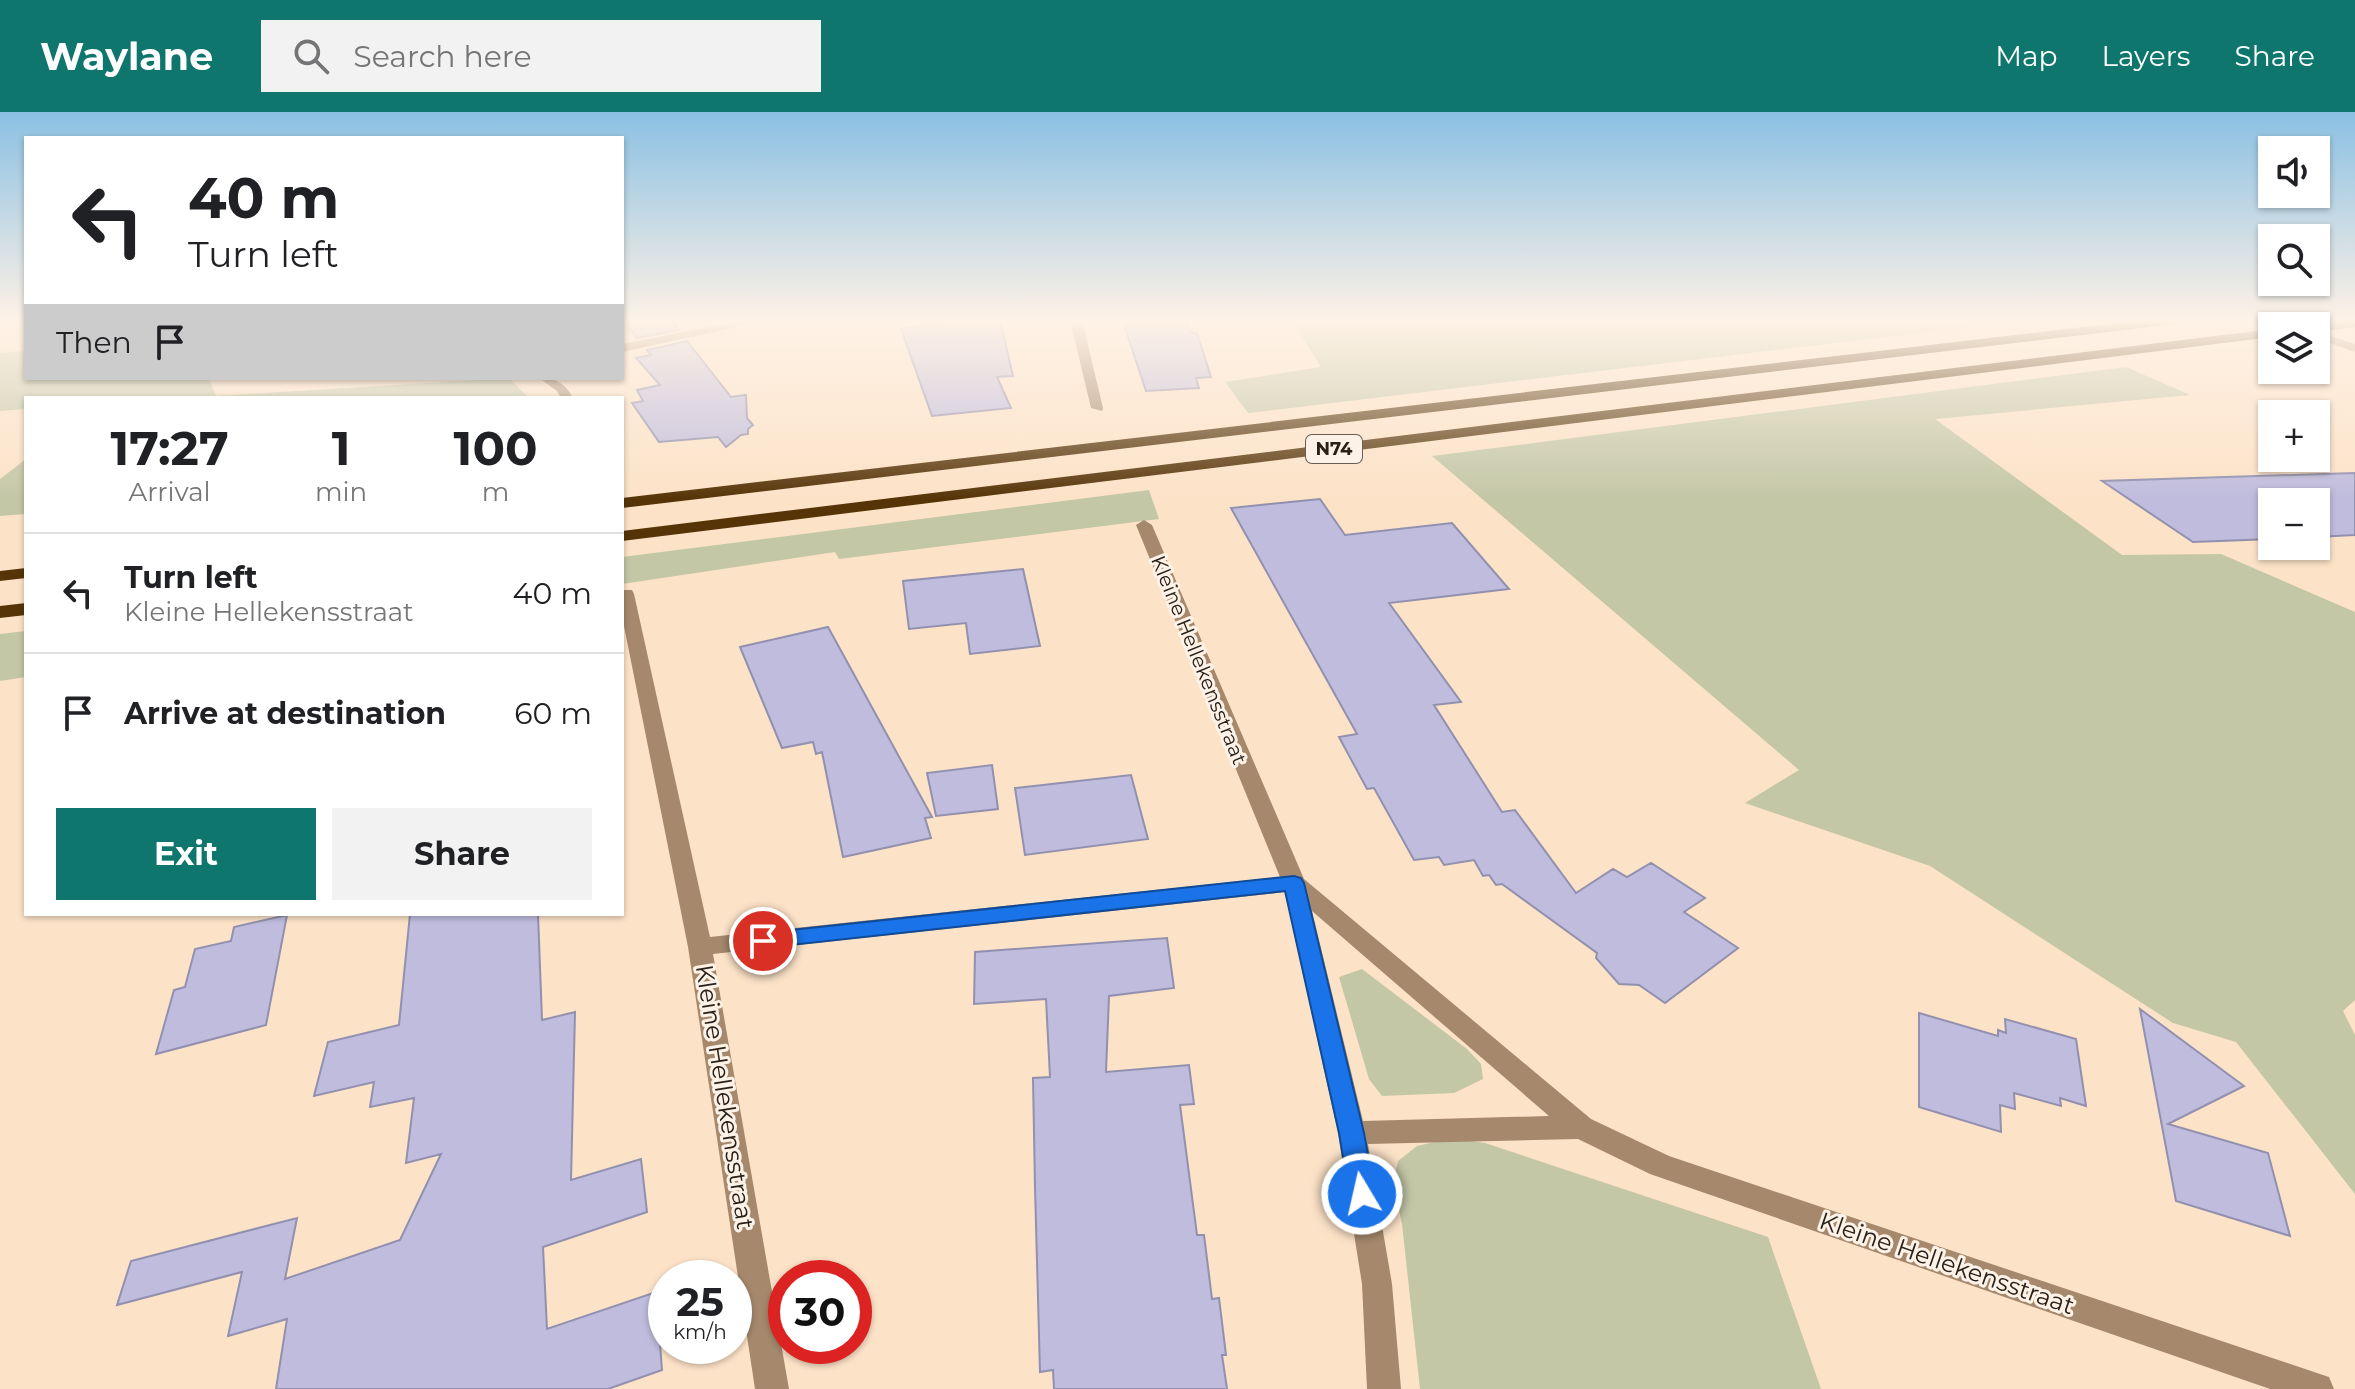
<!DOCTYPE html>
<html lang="en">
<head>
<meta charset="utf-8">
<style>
  body { margin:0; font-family:Montserrat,sans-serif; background:#f2f2f2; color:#202124; height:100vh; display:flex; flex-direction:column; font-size:30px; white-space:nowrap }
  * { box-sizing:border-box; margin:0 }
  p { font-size:26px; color:#757577 }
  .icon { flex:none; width:44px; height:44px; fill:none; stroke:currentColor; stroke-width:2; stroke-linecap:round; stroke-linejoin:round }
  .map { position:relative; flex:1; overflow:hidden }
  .details { position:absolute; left:24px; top:284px; width:600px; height:520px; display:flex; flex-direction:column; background:#fff; border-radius:0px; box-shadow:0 2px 6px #0004 }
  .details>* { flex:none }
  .guide { position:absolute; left:24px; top:24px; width:600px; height:244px; border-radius:0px; box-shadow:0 2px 6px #0004; background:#fff; color:#202124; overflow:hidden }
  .controls { position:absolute; left:2258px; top:24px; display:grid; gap:16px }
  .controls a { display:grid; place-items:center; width:72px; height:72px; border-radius:0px; background:#fff; box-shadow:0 2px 6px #0004; font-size:40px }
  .speed { position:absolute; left:648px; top:1148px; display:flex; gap:16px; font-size:40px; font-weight:700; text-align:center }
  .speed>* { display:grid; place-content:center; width:104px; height:104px; border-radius:50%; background:#fff; box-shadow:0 2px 6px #0004; line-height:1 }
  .speed small { font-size:20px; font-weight:400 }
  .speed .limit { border:12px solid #d22; background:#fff; color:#111 }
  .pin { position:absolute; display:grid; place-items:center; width:68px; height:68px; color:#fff; margin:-34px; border:4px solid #fff; border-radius:50%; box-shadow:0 2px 8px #0007 }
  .me { position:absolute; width:88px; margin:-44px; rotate:351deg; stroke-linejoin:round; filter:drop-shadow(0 0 6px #0008) }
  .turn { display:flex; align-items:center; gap:28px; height:168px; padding:0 32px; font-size:36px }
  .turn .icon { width:104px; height:104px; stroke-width:2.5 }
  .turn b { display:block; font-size:56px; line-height:68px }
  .then { display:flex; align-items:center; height:76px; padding:0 32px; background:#0003; gap:16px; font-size:30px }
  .eta { display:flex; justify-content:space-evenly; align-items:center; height:136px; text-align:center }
  .eta b { font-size:48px; font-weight:700; line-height:56px }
  .cta { display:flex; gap:16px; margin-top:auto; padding:16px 32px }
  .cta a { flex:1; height:92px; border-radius:0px; background:#0f766e; color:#fff; font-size:32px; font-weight:700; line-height:92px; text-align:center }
  .cta a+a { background:#f2f2f2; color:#202124 }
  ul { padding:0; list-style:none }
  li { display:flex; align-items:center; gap:24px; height:120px; padding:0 32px; border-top:2px solid #e0e0e0 }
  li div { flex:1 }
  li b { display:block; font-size:30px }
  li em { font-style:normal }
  header { display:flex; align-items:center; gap:48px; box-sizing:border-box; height:112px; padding:0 40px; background:#0f766e; color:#fff }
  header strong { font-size:38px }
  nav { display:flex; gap:44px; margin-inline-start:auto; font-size:28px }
  .search { width:560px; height:72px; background:#f2f2f2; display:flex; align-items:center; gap:20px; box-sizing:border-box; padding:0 28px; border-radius:0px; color:#757577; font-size:30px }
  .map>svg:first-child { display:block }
</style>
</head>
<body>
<header>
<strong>Waylane</strong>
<div class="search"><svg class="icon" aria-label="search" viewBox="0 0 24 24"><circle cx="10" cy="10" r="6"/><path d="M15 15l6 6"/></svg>Search here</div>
<nav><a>Map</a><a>Layers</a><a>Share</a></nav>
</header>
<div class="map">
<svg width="2355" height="1277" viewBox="0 0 2355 1277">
  <rect width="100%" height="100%" fill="#fce2c7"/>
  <path fill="#c3c7a6" d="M1292,208H2028L1248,301L1225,270L1321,255Z
    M26,239V266H209L216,284L509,266L529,286H26V297L0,299V241Z
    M2126,255L2190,283L1935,307L2122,443L2221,442L2355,500V888L2343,899L2355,923V1082L2236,930L2173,911L1930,754L1745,691L1799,658L1432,344Z
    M26,347V402L0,404V367Z
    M1149,378L1159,407L839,447L835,440L622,472V445Z
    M26,519V565L0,569V522Z
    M1362,857L1467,937L1481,952L1483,967L1454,981L1382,984L1369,967L1339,865Z
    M1452,1026L1485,1031L1768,1125L1821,1277H1420L1402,1112L1393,1071L1398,1049L1417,1034Z"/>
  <path fill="#bfbcdd" stroke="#9290af" stroke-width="2" d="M623,208H671L679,218L637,226Z
    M954,208H1000L1013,264L997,265L1011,296L932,304L901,217Z
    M1186,210L1192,221H1197L1211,265L1196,266L1199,276L1146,279L1124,213Z
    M687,229L731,285L746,283L747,306L753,313L748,317V322L741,323L726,335L718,325L659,330L632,291L643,289L637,278L660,273L636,246L651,243L647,238Z
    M2355,361V423L2316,425V390H2272V427L2193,430L2102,369Z
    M1320,387L1345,423L1452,411L1509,477L1389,491L1461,590L1434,593L1502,700L1515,698L1576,781L1613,757L1627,765L1651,751L1705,786L1684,800L1738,836L1665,891L1639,873L1619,872L1596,846L1597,841L1502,772L1496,773L1489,763L1483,764L1474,748L1444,753L1439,745L1414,748L1374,676L1367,677L1339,625L1357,622L1231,396Z
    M1023,457L1040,534L970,542L966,511L909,517L903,469Z
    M828,515L932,705L925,706L931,726L843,745L822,640L816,642L813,630L782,636L740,535Z
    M992,653L998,697L936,704L927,661Z
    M1131,663L1148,727L1025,743L1015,676Z
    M410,802H538L542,908L575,900L571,1068L641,1047L647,1100L543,1135L547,1217L656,1180L662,1258L608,1277H276L287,1207L228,1224L242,1160L117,1193L131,1149L297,1106L285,1167L400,1128L441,1042L406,1051L414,986L370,995L374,970L314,984L328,930L399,913Z
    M287,803L266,913L156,942L174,878L185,875L195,837L231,829L234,815Z
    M1167,826L1174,876L1109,884L1106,960L1189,953L1194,992L1180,993L1197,1123H1204L1212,1187L1219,1186L1226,1243H1222L1227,1277H1054L1053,1258L1040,1260L1035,1075L1033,966L1050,965L1046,887L974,892L975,840Z
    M2140,897L2244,974L2168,1012L2268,1041L2290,1124L2176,1089Z
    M1919,901L1998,924V918L2006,921L2005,907L2076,927L2086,994L2060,986L2061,994L2014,981L2015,997L2000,993L2001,1020L1919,995Z"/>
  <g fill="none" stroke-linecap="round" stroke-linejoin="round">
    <path fill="#a6896d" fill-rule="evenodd" d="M746,208H769L622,240V232Z
      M1070,208H1082L1103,296L1102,299L1091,296Z
      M2270,208H2286L2297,214H2281Z
      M2337,208L2355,209V216L2338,210Z
      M2316,219L2355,232V240L2316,226Z
      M539,266C556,266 565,271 573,286H561L557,279Z
      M1144,408L1152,413L1304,767L1591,1007L1669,1044L2317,1261L2329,1265L2334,1277H2270L1650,1062L1578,1027L1368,1032L1392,1172L1401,1277H1367L1362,1172L1338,1021L1285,780L713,842L789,1277H755L688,835L622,504V478H632L634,482L710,825L1280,765L1136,413ZM1312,799L1549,1004L1363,1009Z"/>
    <path fill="#563408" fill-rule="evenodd" d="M2142,208H2181L2175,212L622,396V386Z
      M2355,208V215L2316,220V214H2311Z
      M2272,217V225L622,429V419Z
      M26,456V466L0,469V459Z
      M26,491V503L0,506V494Z"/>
  </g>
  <linearGradient id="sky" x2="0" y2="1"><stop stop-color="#8ac0e3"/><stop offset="0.54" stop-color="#fef2e6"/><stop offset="1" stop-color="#fef2e6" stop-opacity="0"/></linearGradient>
  <rect width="2355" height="387" fill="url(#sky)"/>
  <path fill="#1a73e8" stroke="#114b97" stroke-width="2" d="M1294,764L1301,766L1304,771L1364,1021L1375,1082L1371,1090L1362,1093L1352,1090L1349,1082L1339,1021L1285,779L763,836L755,834L752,829L755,823L763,821Z"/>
  <g text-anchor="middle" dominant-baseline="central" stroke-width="6" stroke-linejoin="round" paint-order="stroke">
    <rect fill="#fdf2e7" stroke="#695f55" stroke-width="2" x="1306" y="323" width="56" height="28" rx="6"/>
    <g font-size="18" font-weight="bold" fill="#2a2017">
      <text x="1334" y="337">N74</text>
    </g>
    <g font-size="20" fill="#2a2017" stroke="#fdf2e7">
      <text transform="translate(1199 548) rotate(68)">Kleine Hellekensstraat</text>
    </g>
    <g font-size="24" fill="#2a2017" stroke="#fdf2e7">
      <text transform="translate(725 985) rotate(81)">Kleine Hellekensstraat</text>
      <text transform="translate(1947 1151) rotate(19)">Kleine Hellekensstraat</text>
    </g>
  </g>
</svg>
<div class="controls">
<a><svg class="icon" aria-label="sound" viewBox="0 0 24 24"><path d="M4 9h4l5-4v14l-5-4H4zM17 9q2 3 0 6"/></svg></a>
<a><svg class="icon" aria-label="search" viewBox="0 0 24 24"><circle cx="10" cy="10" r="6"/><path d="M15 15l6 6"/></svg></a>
<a><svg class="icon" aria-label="layers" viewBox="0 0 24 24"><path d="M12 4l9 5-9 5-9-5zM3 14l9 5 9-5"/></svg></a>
<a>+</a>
<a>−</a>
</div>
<div class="speed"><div>25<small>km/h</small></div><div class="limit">30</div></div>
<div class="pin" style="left:763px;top:829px;background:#d93025"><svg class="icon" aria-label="arrive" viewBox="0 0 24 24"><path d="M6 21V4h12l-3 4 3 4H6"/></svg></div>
<svg class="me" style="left:1362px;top:1082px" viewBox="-20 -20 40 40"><circle r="17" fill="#1a73e8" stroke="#fff" stroke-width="3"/><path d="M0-11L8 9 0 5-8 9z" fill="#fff"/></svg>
<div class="guide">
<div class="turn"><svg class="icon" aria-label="left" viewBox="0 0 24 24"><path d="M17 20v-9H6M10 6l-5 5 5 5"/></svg><div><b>40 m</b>Turn left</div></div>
<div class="then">Then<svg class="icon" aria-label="arrive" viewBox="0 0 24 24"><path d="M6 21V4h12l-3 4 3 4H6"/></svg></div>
</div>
<section class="details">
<div class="eta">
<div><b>17:27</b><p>Arrival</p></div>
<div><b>1</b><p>min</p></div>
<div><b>100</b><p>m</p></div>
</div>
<ul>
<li><svg class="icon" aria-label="left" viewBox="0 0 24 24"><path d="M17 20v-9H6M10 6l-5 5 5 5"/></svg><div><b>Turn left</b><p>Kleine Hellekensstraat</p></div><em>40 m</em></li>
<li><svg class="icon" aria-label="arrive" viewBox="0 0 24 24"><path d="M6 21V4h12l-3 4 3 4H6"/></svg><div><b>Arrive at destination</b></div><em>60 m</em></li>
</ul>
<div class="cta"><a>Exit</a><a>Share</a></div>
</section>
</div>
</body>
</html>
